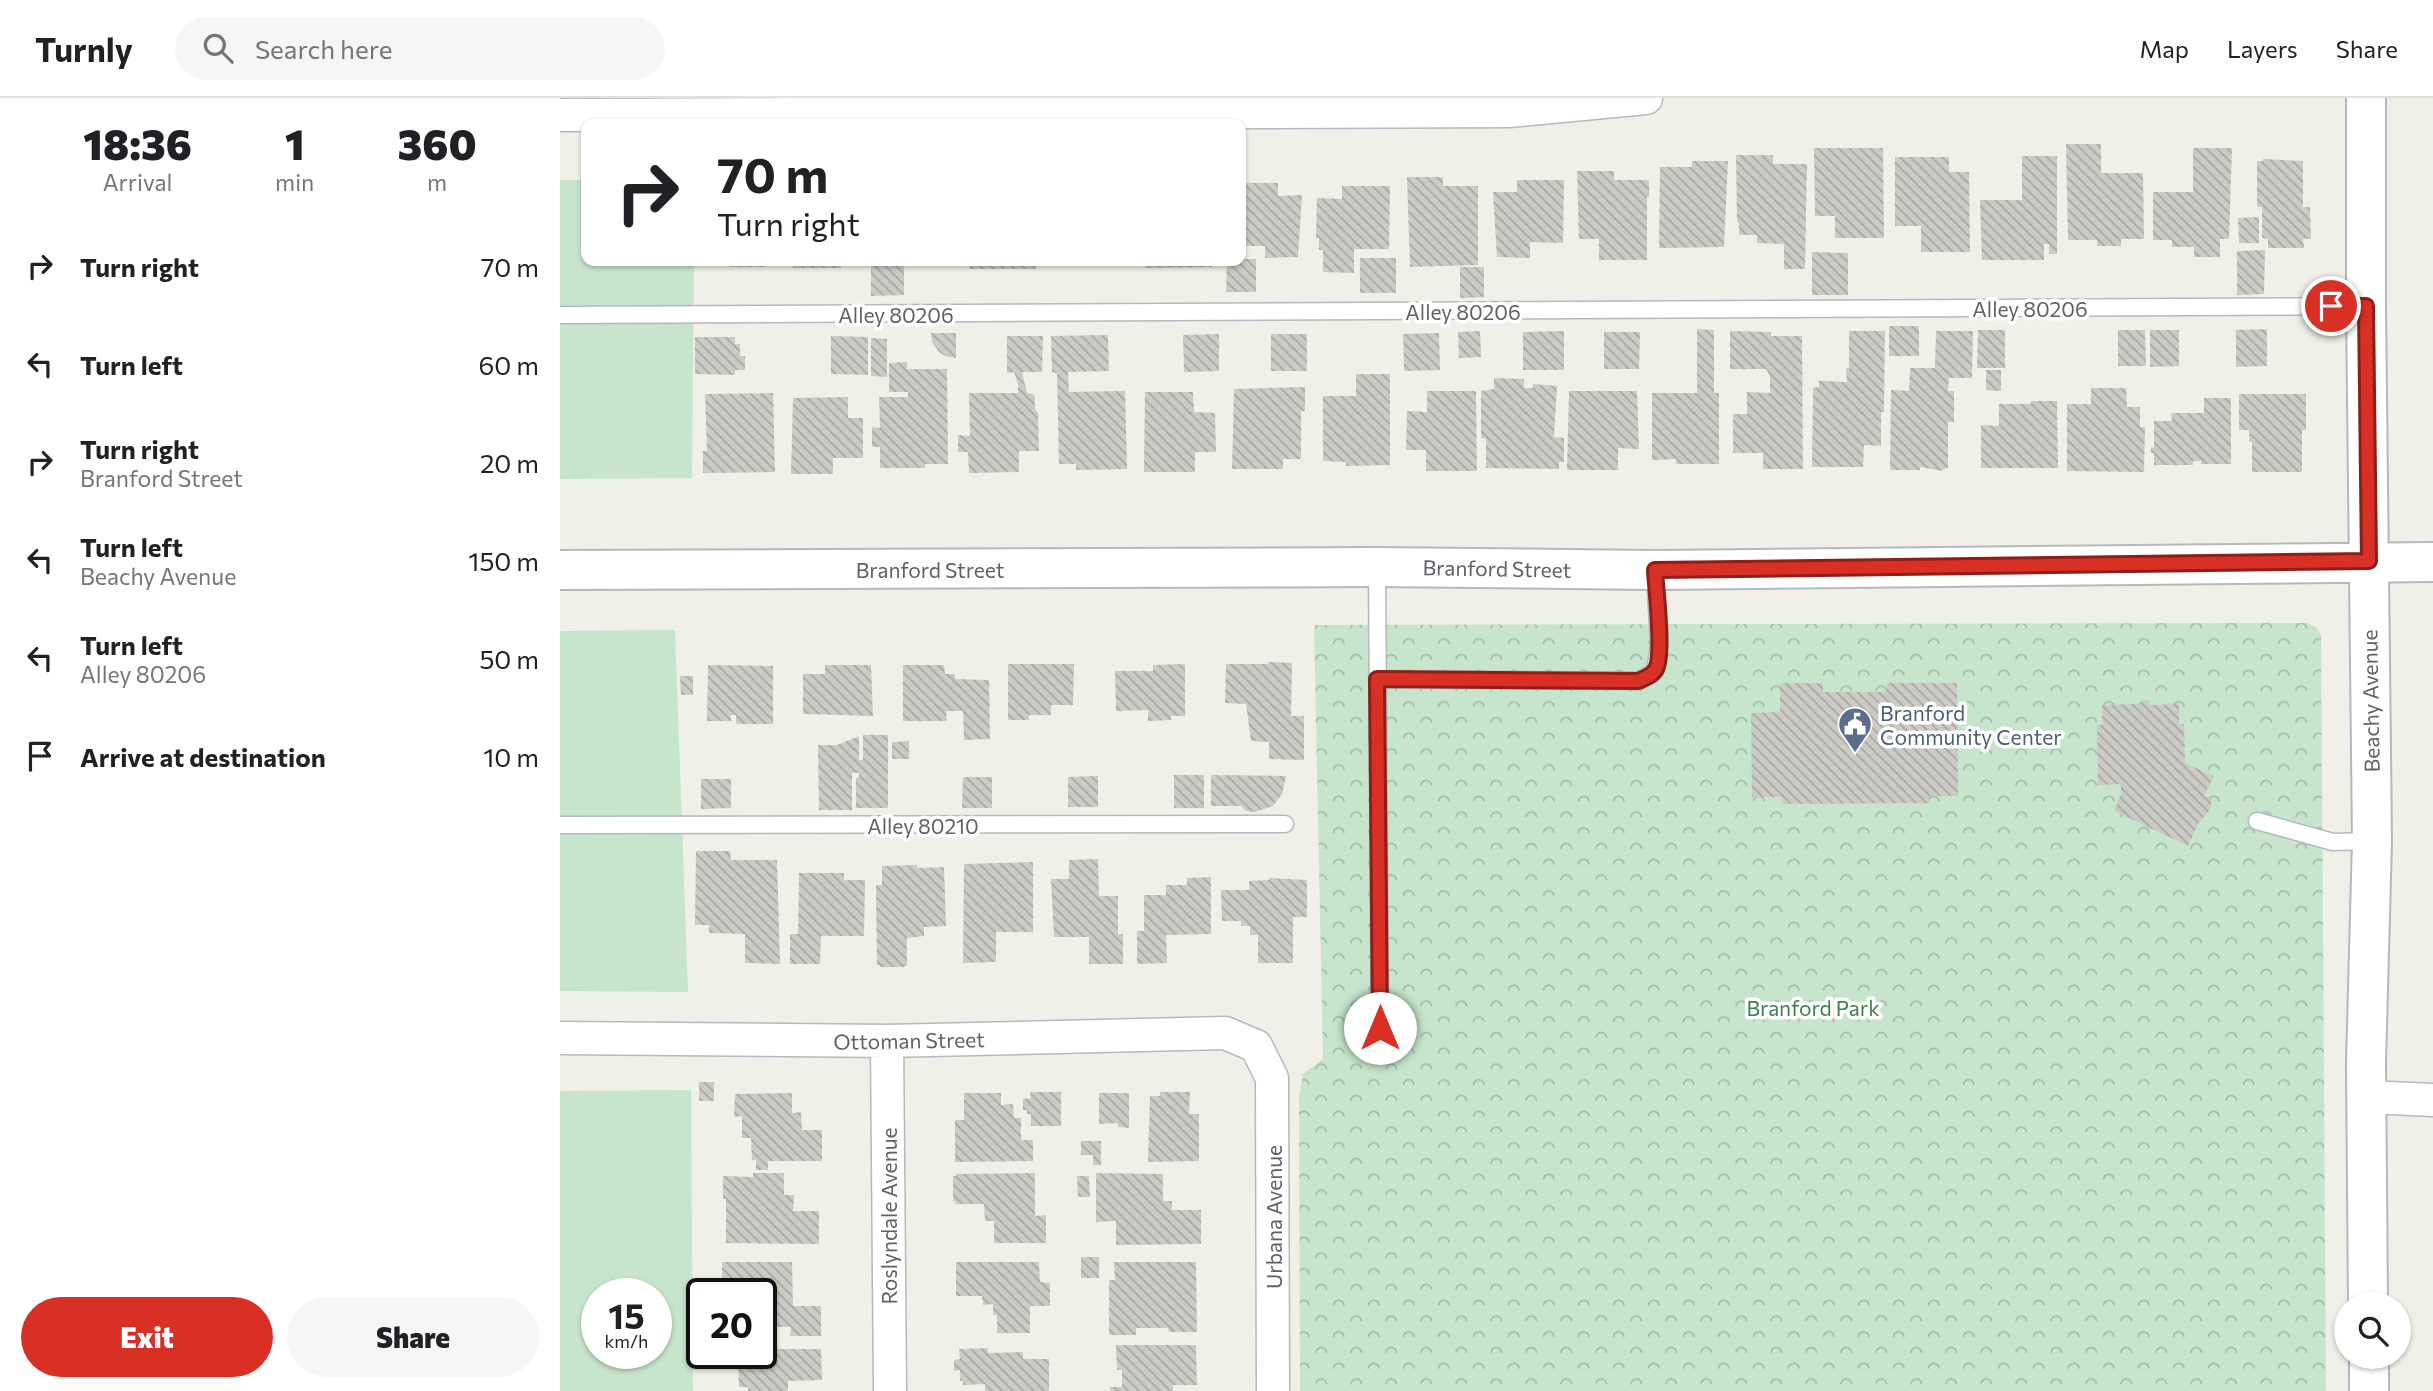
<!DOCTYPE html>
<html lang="en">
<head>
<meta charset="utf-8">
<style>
  body { margin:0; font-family:Commissioner,sans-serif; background:#f6f6f6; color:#202124; height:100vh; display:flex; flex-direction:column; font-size:26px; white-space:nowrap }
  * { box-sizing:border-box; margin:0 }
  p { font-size:23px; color:#757577 }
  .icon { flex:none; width:38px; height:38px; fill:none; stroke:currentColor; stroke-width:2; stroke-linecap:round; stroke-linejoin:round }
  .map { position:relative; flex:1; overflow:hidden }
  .details { display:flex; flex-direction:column; background:#fff; width:560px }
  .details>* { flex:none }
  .guide { position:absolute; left:21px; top:21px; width:665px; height:147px; border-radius:14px; box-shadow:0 2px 5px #0004; background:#fff; color:#202124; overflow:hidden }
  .controls { position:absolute; left:1774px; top:1194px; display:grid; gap:14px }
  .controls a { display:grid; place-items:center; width:77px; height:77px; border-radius:50%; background:#fff; box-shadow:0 2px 5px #0004; font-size:35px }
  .speed { position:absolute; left:21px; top:1180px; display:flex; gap:14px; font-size:35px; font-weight:700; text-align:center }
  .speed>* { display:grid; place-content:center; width:91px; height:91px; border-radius:50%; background:#fff; box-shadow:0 2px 5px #0004; line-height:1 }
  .speed small { font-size:18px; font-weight:400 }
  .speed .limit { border:4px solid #111; border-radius:10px; background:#fff; color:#111 }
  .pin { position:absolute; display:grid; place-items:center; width:60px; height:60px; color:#fff; margin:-30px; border:4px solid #fff; border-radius:50%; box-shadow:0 2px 7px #0007 }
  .me { position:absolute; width:77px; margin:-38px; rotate:0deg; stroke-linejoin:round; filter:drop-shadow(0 0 5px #0008) }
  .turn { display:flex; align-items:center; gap:24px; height:147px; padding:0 21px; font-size:32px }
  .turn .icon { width:91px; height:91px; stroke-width:2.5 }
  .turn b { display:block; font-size:49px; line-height:60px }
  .eta { display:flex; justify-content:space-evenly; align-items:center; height:119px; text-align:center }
  .eta b { font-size:42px; font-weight:800; line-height:49px }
  .primary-button { display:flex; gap:14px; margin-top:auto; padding:14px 21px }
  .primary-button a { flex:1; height:80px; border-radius:42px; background:#d93025; color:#fff; font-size:28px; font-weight:800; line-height:80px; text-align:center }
  .primary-button a+a { background:#f6f6f6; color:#202124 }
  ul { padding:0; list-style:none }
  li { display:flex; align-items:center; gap:21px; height:98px; padding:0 21px }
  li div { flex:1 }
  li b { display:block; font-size:26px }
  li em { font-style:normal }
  header { display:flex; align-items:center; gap:42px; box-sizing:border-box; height:98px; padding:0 35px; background:#fff; border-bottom:2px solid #e0e0e0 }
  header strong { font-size:33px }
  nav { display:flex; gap:38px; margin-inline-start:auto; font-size:24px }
  .search { width:490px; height:63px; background:#f6f6f6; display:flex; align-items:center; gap:18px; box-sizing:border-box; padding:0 24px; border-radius:38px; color:#757577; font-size:26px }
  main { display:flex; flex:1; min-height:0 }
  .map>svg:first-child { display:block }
</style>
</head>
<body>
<header>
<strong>Turnly</strong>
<div class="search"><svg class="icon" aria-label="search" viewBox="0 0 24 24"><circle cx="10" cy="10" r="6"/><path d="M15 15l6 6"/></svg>Search here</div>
<nav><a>Map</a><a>Layers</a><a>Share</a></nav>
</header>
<main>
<section class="details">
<div class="eta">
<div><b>18:36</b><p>Arrival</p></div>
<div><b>1</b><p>min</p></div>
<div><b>360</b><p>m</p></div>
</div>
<ul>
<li><svg class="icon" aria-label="right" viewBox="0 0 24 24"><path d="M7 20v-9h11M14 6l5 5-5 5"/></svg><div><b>Turn right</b></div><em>70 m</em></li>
<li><svg class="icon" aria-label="left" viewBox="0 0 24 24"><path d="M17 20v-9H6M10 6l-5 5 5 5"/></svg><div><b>Turn left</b></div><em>60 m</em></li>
<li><svg class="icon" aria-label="right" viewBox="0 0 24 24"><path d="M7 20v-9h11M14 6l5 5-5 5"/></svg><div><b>Turn right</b><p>Branford Street</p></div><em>20 m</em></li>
<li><svg class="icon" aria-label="left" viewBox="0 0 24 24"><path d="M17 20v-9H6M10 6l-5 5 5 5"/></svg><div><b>Turn left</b><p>Beachy Avenue</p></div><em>150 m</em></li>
<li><svg class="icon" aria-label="left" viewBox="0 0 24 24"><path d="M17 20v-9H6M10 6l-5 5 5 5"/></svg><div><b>Turn left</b><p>Alley 80206</p></div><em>50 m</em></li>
<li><svg class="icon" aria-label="arrive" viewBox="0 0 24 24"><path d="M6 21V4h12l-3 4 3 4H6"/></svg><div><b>Arrive at destination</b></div><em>10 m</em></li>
</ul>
<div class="primary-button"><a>Exit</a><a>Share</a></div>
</section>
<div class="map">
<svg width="1873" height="1293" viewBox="0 0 1873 1293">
  <defs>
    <pattern id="forest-crowns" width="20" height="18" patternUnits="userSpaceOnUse" patternTransform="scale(1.75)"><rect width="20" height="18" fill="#c6e5cc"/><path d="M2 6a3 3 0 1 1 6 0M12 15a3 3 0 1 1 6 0" fill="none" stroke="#a4bda9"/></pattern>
    <pattern id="building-back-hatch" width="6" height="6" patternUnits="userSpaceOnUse" patternTransform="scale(1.75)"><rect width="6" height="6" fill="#cbcac4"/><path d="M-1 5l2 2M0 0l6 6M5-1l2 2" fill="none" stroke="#a8a7a3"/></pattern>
  </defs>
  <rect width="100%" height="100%" fill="#f0efe8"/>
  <path fill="#c6e5cc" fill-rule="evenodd" d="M0,82H26V163H134L132,380L0,381Z
    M115,532L128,894L0,893V533Z
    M131,992L133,1293H0V993ZM37,1195H96V1255H37Z"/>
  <path fill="url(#forest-crowns)" d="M1747,525L1756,529L1761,537L1766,1293H740L739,999L743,976L763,961L754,527Z"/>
  <path fill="url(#building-back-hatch)" d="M1506,46H1541V75H1583L1584,141H1561V148H1537V142H1508Z
    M1254,50H1323L1324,140H1275V118H1255Z
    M1633,50H1672L1669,141H1660V159H1634V149H1612V142H1593V94H1633Z
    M1176,57H1213V66H1247L1245,171H1224V146L1197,145V137H1179V125L1177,124Z
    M1462,58H1497V156H1489V146H1484V162H1422L1420,102H1462Z
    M1335,59H1389V74H1409L1410,154H1361V128H1335Z
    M1703,61L1743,63V109H1750L1751,141H1743L1744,150H1708V141L1702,140V109H1697V63H1703Z
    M1132,63H1168L1164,149L1099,150L1100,69H1132Z
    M1017,73H1054V82H1089V99H1087V162H1039V141H1019Z
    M847,79H883V88H918V167L850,169Z
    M957,82H1004L1003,145L970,144V160L937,159L933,94H957Z
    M681,85H718V98L742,97L738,159L705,160V148H681Z
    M782,88H830L829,151H794V175L763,174V152H759V140H756L757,100L782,101Z
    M1699,119V145H1679L1678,120Z
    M1705,152L1704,196L1677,197V153Z
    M1252,154L1288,155V197H1252Z
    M800,160H836V195H800Z
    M681,161H696V194H666L667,163Z
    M170,163H206L205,169H170Z
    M233,163H281V170H233Z
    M317,163H344V197L311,198V164Z
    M410,163H476V171H410Z
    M585,163H652V169L585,170Z
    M900,169H924V199L900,200Z
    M1329,228H1359V258H1329Z
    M1137,231L1154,232V295H1159V366H1116V361L1092,362V295H1137Z
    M1707,231V268L1676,269V232Z
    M1418,232H1445V270H1417Z
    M1558,232H1585L1586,268H1558Z
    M1590,232H1619V268L1590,269Z
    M920,233L921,259L899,260L898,234Z
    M1004,233V272H963V234Z
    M1170,233L1211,234V238H1242L1243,371H1203V355H1173V316H1187V294L1210,295V278L1206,271H1170Z
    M1289,233H1325L1324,314H1321V348L1304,347L1303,369H1252L1253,290L1259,289V283L1287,284L1286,270L1289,271Z
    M1376,233H1413L1412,280H1389L1388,293H1394V324H1388V370L1383,371V373L1360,369V372H1330L1331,292L1349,293L1350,270H1375Z
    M1044,234H1080L1079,271H1044Z
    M371,235H396V260L385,258L379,254L372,244Z
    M879,235L880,272L844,273L843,236Z
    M659,236V273L624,274L623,237Z
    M711,236H747V273H711Z
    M548,237L549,273L508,274L509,294L565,293L567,371L516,372V366H499L497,275L492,274L491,238Z
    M271,238L308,239V277L271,276Z
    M447,238H483L482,274H462L467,295L473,296L475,299V311L478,315L479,353H459V374L409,375L408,354H398V337L410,338L409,295H458V286L454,274L447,275Z
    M135,239H175V246H180V258H185V272H175V277L135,276Z
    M311,240L327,241V279L311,278Z
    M347,264V271H387L388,366H365V370H320V349H312V329L320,330L319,299H348V294H329V265Z
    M1426,272H1441V293L1426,292Z
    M796,276H830V367L786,368V364L763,363V298H796Z
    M934,280L964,281V290H973V286L997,288L994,339L1004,340V364H999V371L926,370V341L921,340V293L934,291Z
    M745,289V313H741V361H723V371H672L674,291Z
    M1531,290H1566L1567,309H1580V329H1585L1584,374L1507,373V306H1531Z
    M867,293H916L917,373H866V352H846L847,313L867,314Z
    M1009,293H1077L1079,351L1058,350V372H1007Z
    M585,294H633L634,314L655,315L656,354H635V374H584Z
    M213,295L215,374L143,375V353H147L145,296Z
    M1679,296H1746V332H1742V374H1692V344H1689V336L1693,335H1689V332H1679Z
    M288,299V320H303V360H273V376H231L233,300Z
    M1644,300H1671V366H1641V363H1633V367H1594V355H1591V349L1594,350V323H1612L1611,315H1644Z
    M1471,303H1497L1498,370H1421V327L1439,328V306H1471Z
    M708,564L732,565L731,618H744V662L709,661V644L691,643L686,606L665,605L666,566H708Z
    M448,566H514L513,607H491V617H469V622H448Z
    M625,566V618H611V622L588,623V612L556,613L555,573H593V567Z
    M148,567L213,568V626H176V617H171V623H147Z
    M265,567H311L313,618L243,616V576H265Z
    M343,567H384L385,576H395V581L429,582L430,641L404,642L403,613H386L387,623H343Z
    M120,578H133V597H121Z
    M1220,585H1263V594H1327V585H1397L1398,698H1369V705L1222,706V699H1192L1191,615L1220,614Z
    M1589,602V607L1619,606V626H1624L1625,665L1654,678L1644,698L1652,701L1650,712L1639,724L1628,748L1554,713L1561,696V686L1538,687L1537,627H1542V607L1574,606Z
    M303,637H328V710H296V680L299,679V675H292V712H259L258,647H277L299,638V662H303Z
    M349,643V661H332V644Z
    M614,677H644V710H614Z
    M651,677L726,678L722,696L713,708L695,714L686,713L681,708H651Z
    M538,678V709H508V679Z
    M403,679H432V710H402Z
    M141,681H171V710L141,711Z
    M136,753H170L171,762H217L220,866L185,865V836L149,835V827H135Z
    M538,761L539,798H558V836H563V866H529V839H494L491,781H509V762Z
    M473,764V834H436V864L403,865L404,766Z
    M357,767V770L384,769L386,828L364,829V838L347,840V867L344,869H320V867H317L316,787H322V768Z
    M239,775H284V782H305L304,838H261L260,866H230V836H238Z
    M651,779V836L606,837L607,865L577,866V833H584V797H606V787H627V780Z
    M709,780L747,782V819H733V865H698V837H690V828H681V823H662L661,792H689V783L709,782Z
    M139,984H154V1003H139Z
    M470,994H501V1028H471V1016H467V1012H463V1001L471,1000Z
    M600,994H630L629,1016H639V1063L588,1064L590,998H600Z
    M232,995V1015L241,1014L242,1032H262V1063H208V1072H196V1062H192L191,1040H182V1018L174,1019L175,996Z
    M404,995H441V1007L453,1006L454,1020H461V1042H473V1063L395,1064V1022H404Z
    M539,995H569V1030L558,1029V1025L539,1026Z
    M521,1043H541V1067H533V1057H521Z
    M193,1075H224V1097H234L233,1113H259V1146L166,1145V1101H163V1078L193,1079Z
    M475,1075V1118L486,1117V1145H434V1123H425L424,1106H395L396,1103H393V1078H396V1076Z
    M536,1075L603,1076V1103H612V1112H641V1146L556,1147V1123L536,1124Z
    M517,1078H529L530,1099H518Z
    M521,1159H539V1180H521Z
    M162,1164H232L233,1208H261V1238H230L231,1229H201V1195H169V1187L162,1186Z
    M396,1164H479L480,1184L490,1185V1208H470V1235H437V1217H433V1206L423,1207L422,1198H396Z
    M554,1164H636L637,1234H609L608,1230H576V1237H549V1182H555Z
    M556,1247H636L637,1287H613V1293H550V1289H562V1272H557Z
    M428,1250V1255L463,1254V1261H489V1293H425V1286L403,1287V1283H400V1272L394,1273V1262L400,1261L399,1251Z
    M201,1251H261L262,1282L228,1283V1293H188V1289H179L178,1265H182V1255H201Z"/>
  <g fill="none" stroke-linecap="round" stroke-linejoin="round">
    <g stroke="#b7b8bd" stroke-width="19">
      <path id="lane" d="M0,217L1806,208
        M817,469L820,930
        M817,581L1078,583L1095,573L1099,548L1095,472
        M1697,723L1773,744L1812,743
        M0,727L725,726"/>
    </g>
    <g stroke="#b7b8bd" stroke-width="35">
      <path id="street" d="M0,17L949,13L1086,0
        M0,940L327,943L665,935L696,948L712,980L713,1293
        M327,943L330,1293
        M1807,999L1873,1002"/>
    </g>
    <g stroke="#b6b8bd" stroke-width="42">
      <path id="secondary" d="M1806,0V208L1812,743L1806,965L1808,1206
        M0,472L817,469L1095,472L1873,464
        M1809,1258V1293"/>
    </g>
    <use href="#lane" stroke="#fff" stroke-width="16"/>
    <use href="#street" stroke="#fff" stroke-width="32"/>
    <use href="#secondary" stroke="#fff" stroke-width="38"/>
  </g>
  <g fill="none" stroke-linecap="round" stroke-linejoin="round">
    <g stroke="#8d1f18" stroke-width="18">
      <path id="route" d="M820,930L817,581L1078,583C1085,580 1092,578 1096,571C1104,556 1096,492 1095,472L1809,463L1806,208H1771"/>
    </g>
    <use href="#route" stroke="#d93025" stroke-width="12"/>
  </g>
  <defs>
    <g id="civic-pin" transform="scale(1.75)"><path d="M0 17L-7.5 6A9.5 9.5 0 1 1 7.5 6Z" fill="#5c6f8a" stroke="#fff"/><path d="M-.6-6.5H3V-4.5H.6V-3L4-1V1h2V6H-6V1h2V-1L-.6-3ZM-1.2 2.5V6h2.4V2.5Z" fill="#fff"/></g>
  </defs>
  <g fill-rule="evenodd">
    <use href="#civic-pin" x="1295" y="626"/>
  </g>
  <g text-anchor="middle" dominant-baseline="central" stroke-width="7" stroke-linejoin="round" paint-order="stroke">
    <g font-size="21" fill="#5f6166" stroke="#fff">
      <text x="1470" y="210">Alley 80206</text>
      <text x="903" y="213">Alley 80206</text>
      <text x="336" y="216">Alley 80206</text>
      <text transform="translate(937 470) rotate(1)">Branford Street</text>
      <text x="370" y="471">Branford Street</text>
      <text transform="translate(1810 603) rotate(-91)">Beachy Avenue</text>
      <text x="363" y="727">Alley 80210</text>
      <text transform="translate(349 942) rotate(-1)">Ottoman Street</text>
      <text transform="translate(328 1118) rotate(-90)">Roslyndale Avenue</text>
      <text transform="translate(713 1119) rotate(-90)">Urbana Avenue</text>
    </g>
    <g font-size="21" fill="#4e5e75" stroke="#fff" text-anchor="start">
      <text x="1320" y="614">Branford<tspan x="1320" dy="24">Community Center</tspan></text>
    </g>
    <g font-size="21" fill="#3c814b" stroke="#fff">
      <text x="1253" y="909">Branford Park</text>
    </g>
  </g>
</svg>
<div class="controls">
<a><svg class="icon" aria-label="search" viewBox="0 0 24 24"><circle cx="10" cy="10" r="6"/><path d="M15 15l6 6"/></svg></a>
</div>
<div class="speed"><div>15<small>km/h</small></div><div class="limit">20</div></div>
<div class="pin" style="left:1771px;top:208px;background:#d93025"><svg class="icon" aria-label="arrive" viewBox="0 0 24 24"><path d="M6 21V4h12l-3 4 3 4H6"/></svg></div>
<svg class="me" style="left:820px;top:930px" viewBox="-20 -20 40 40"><circle r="19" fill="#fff"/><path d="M0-13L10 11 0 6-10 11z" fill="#d93025"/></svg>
<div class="guide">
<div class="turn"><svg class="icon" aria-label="right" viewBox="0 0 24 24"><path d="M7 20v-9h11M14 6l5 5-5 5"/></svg><div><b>70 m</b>Turn right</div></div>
</div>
</div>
</main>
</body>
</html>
